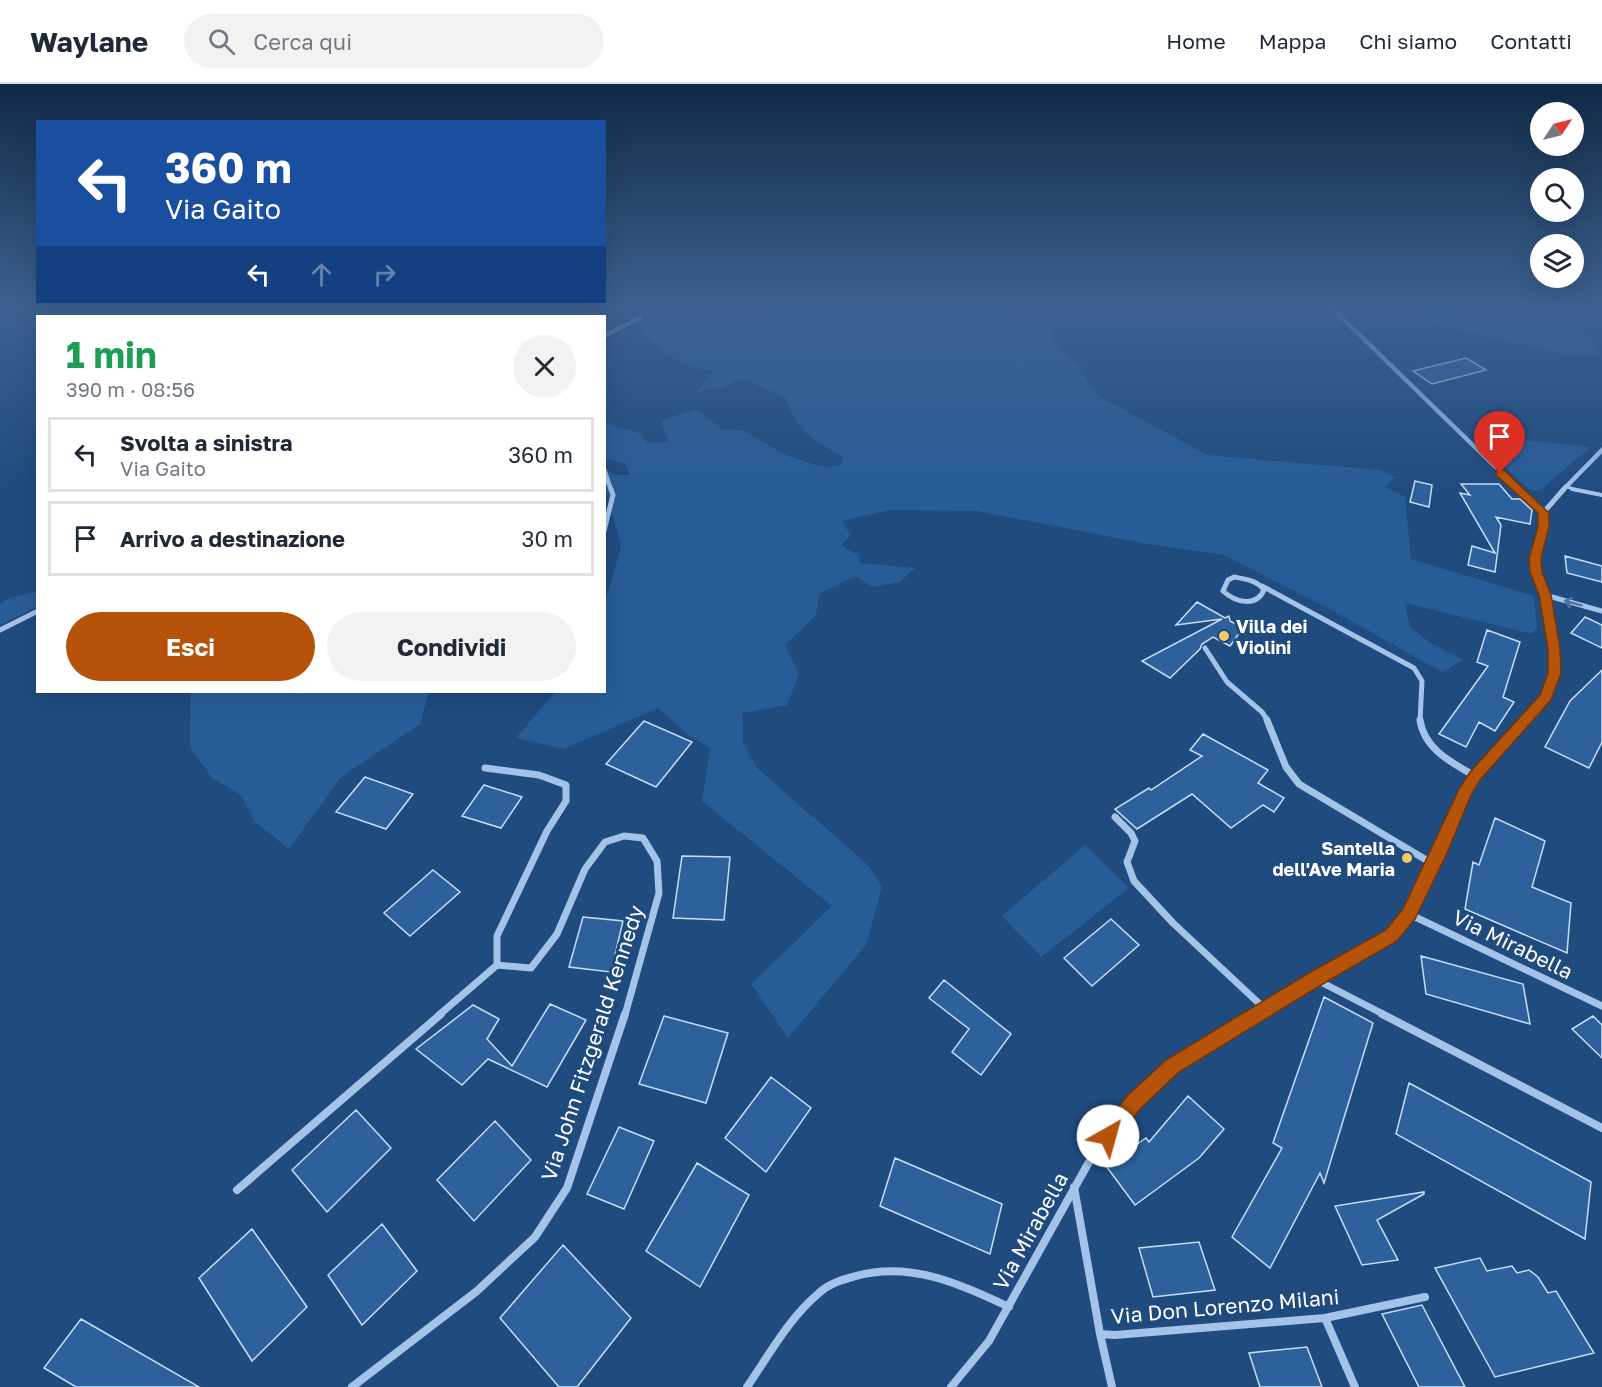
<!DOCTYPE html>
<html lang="it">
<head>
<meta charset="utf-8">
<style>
  body { margin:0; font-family:"Golos Text",sans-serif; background:#f2f2f3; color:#1f2937; height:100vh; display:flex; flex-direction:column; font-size:22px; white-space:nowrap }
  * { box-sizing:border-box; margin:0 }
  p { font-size:20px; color:#747a83 }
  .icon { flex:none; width:33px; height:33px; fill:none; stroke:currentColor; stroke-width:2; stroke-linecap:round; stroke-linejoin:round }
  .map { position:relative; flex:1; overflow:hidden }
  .panel { position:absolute; left:36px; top:231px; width:570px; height:378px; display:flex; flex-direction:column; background:#fff; border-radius:0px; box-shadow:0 6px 24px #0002 }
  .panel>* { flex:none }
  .top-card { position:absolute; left:36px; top:36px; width:570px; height:183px; border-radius:0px; box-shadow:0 6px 24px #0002; background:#1a4fa0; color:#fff; overflow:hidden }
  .needle { width:39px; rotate:55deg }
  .tools { position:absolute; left:1530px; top:18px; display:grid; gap:12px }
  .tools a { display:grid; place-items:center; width:54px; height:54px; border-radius:50%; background:#fff; box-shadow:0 6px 24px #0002; font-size:30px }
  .pin { position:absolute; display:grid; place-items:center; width:51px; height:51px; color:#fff; margin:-62px -26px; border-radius:50% 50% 50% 0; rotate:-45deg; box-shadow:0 0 6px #0007 }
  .pin .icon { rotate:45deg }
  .me { position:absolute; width:66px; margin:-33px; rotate:38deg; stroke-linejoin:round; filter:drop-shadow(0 0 4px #0008) }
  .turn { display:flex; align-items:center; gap:21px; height:126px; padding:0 30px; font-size:27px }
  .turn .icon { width:78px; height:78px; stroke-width:2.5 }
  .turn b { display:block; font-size:42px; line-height:51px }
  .lanes { display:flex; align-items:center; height:57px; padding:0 30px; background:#0003; justify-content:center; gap:30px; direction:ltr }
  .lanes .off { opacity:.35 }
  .round { display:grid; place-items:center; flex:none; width:63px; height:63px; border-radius:32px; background:#f2f2f3 }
  .summary { display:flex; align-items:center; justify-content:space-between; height:102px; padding:0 30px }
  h1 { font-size:36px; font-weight:700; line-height:45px; color:#1e9e55 }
  .action { display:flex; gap:12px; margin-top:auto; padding:12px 30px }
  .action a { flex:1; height:69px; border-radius:36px; background:#b45309; color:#fff; font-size:24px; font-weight:700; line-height:69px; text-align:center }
  .action a+a { background:#f2f2f3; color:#1f2937 }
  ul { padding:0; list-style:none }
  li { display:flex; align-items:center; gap:18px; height:75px; margin:0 12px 9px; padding:0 18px; border:3px solid #e0e1e3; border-radius:0px }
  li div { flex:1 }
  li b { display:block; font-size:22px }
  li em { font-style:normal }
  header { display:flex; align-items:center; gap:36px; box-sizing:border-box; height:84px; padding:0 30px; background:#fff; border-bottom:2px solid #e0e1e3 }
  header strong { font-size:28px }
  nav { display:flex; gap:33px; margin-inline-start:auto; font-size:21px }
  .search { width:420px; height:54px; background:#f2f2f3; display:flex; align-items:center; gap:15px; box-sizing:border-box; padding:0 21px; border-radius:33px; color:#747a83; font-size:22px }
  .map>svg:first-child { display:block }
</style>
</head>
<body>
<header>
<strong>Waylane</strong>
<div class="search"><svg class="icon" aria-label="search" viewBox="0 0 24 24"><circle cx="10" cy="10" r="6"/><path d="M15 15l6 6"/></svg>Cerca qui</div>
<nav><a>Home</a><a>Mappa</a><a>Chi siamo</a><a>Contatti</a></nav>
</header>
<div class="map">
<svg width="1602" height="1303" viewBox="0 0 1602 1303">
  <rect width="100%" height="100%" fill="#1f4b7f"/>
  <path fill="#285c97" d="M130,223H249L204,232H178L179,226L156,232H133Z
    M255,223H338L344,232H288L286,226L261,231Z
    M648,223H1050L1049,243L1057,263L1080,281L1088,298L1099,312L1207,371L1380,386L1395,393L1385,403L1405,413L1411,475L1534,512L1537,544L1532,550L1405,519L1410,543L1429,558L1463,576L1442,588L1335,528L1224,471L1148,460L977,427L889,426L842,437L851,451L841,461L858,471L860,479L915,484L900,498L873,503L855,492L819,510L816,531L785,561L799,590L787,621L743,629V659L757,684L869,782L882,803L866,861L788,954L751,900L832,822L702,717L710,664L690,652L658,624L564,665L516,654L555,608H604L605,518L621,463L605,402V386L616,391H630L625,380L605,374V339L639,349L648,359L669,358L662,342V336L696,325L722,345L742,346L788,372L816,381L828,383L840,381L844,374C810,352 800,352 785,313L740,294L724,303L695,309L713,288C681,281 666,271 642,249Z
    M1386,223H1445L1480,231L1568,245L1583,246L1601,269L1594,271L1559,269L1447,243L1397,229Z
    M1471,350L1591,363L1539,407L1528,405Z
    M37,507V523L0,541V520L9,514Z
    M190,608H429L420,640L341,693L289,765L255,738L241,711L211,693L190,663Z
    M1085,761L1129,804L1041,873L1002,832Z"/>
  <path fill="#2e619c" stroke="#c7ddf6" stroke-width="1.5" d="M1466,274L1486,286L1432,300L1413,287Z
    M1415,397L1432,401L1429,423L1410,418Z
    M1461,400H1499L1512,415H1520L1532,426L1530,440L1496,433L1501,441L1495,488L1468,481L1472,462L1495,469L1460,409L1470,411Z
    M1565,472L1602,482V498L1567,489Z
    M1197,518L1225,534L1229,532L1230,537L1243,544L1230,562L1213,553L1202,560L1200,565L1170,594L1142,577L1222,535L1176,541Z
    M1585,533L1602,541V564L1571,549Z
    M1487,546L1520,558L1503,613L1514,618L1495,647L1479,638L1466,663L1439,650L1488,582L1477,578Z
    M1602,586V658L1589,684L1545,663L1570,617Z
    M644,637L692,658L656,703L606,680Z
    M1203,650L1268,686L1258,699L1284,714L1274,728L1263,721L1231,744L1192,710L1137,745L1115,725L1149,704L1151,706L1202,672L1190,666Z
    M365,693L413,710L386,745L336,728Z
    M484,701L522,713L501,744L462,732Z
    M1495,734L1545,757L1532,803L1571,819L1567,869L1465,825L1473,778L1479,781Z
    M682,772L730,773L724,836L673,834Z
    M433,786L460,808L410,852L384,829Z
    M583,833L623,837L611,888L569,883Z
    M1111,835L1139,861L1092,902L1064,874Z
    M1421,872L1523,900L1530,940L1426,910Z
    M944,896L1011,950L981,991L952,968L969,945L929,914Z
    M1324,913L1373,939L1324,1099L1320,1089L1270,1184L1232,1153L1282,1064L1273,1059Z
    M550,920L586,936L547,1003L488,975L462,1001L416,965L473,921L499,935L487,955L512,982Z
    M664,932L728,949L706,1019L639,1000Z
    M1593,932L1602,941V974L1572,945Z
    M771,993L811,1024L766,1088L725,1054Z
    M1409,999L1591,1098L1585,1155L1396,1050Z
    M1188,1012L1224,1045L1199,1074L1135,1121L1106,1082L1146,1054L1149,1058Z
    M356,1026L391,1064L327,1128L292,1086Z
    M495,1037L531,1076L474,1137L437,1096Z
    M619,1043L654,1057L624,1125L587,1110Z
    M895,1074L1002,1120L990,1170L880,1122Z
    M697,1079L749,1111L700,1203L646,1167Z
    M1424,1108V1110L1377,1136L1398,1176L1362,1181L1335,1122Z
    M382,1140L417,1187L362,1241L328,1191Z
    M252,1145L307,1223L252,1277L199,1194Z
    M1199,1158L1215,1206L1153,1213L1139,1164Z
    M563,1161L631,1234L577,1303H559L500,1234Z
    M1480,1174L1487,1187L1512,1182L1517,1189L1529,1186L1538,1193L1548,1209L1556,1207L1594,1269L1495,1293L1435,1184Z
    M1422,1221L1465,1303H1419L1382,1230Z
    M81,1235L199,1303H76L44,1284Z
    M1307,1263L1322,1303H1260L1249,1269Z"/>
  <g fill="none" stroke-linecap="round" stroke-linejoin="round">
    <path stroke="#a3c3e8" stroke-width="3" d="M1565,402L1576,406"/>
    <path stroke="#a3c3e8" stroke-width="4" d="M1572,405L1602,411"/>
    <path stroke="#a3c3e8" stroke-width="4.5" d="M1331,223L1519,406
      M604,252L641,233
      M604,385L611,406
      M1563,406L1602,366"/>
    <path stroke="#a3c3e8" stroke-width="5" d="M1517,405L1543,429
      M1543,429L1564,405
      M604,447L613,411L611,405
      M1234,493C1245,495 1257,496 1264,506C1256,524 1235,518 1223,507L1228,496Z
      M1262,502L1414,584L1422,597L1420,637
      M1545,511L1602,527
      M0,546L38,527
      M1205,564L1227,598L1262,628L1268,637
      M1524,637C1531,630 1540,622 1546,613C1569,575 1543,527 1536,488C1532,468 1544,449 1543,429"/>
    <path stroke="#a3c3e8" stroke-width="7" d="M1267,636L1286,683L1299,700L1433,780
      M1420,636C1424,665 1452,679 1475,692
      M485,684L539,691L566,701V717L547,747L497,852V881L531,884L557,850L585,785L605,758L624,752L643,754L657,777L659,809L625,931
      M1115,733L1131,749L1135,757L1127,778L1134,797L1173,839L1265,925
      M1409,830L1602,922
      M1315,895L1385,931
      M439,931L497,881
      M1256,931L1392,852L1409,830L1464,709L1475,692L1525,636"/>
    <path stroke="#a3c3e8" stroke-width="8" d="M1382,930L1602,1044
      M1074,1103L1100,1250L1112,1303
      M237,1106L441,930
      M1325,1234L1355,1303
      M1100,1250L1115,1251L1325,1234L1425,1213
      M352,1303L477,1207L535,1153L567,1104L625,930
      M747,1303C769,1271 789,1234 819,1209C830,1199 842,1196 856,1192C910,1177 961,1200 1009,1223
      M951,1303L989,1257L1094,1069L1134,1017L1173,982L1258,930"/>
  </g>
  <defs><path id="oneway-shaft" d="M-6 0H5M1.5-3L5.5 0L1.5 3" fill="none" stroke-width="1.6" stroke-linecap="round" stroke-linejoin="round" transform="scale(1.5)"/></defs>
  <use stroke="#4d75a4" href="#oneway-shaft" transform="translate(1573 519) rotate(-165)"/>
  <linearGradient id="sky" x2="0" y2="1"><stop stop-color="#112946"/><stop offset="0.55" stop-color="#3c6190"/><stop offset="1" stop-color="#3c6190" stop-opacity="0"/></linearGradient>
  <rect width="1602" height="405" fill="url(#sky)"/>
  <path fill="#b45309" stroke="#753606" stroke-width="1.5" d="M1496,386H1504L1549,429V443L1541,474L1542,488L1551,511L1560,565L1561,589L1551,616L1480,696L1471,711L1447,769L1415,835L1397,857L1321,901L1179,988L1141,1024L1114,1058L1108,1061L1101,1058L1098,1052L1101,1045L1128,1011L1166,976L1309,889L1386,846L1403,825L1459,705L1470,688L1540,611L1548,589V565L1539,511L1530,488L1529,474L1538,443V429L1496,391Z"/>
  <g fill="#f6c962" stroke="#1f4b7f" stroke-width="2">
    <circle cx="1224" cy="552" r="6"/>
    <circle cx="1407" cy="774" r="6"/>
  </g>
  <g text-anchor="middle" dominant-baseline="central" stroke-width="6" stroke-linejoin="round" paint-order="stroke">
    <g font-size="18" font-weight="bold" fill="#fff" stroke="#1f4b7f" text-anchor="start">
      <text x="1236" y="542">Villa dei<tspan x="1236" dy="21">Violini</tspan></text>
      <text x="1395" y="764" text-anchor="end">Santella<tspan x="1395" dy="21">dell'Ave Maria</tspan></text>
    </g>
    <g font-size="21" fill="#fff" stroke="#1f4b7f">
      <text transform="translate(1513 860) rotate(26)">Via Mirabella</text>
      <text transform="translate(592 959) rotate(-72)">Via John Fitzgerald Kennedy</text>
      <text transform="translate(1030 1147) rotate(-61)">Via Mirabella</text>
      <text transform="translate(1225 1222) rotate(-5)">Via Don Lorenzo Milani</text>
    </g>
  </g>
</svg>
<div class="tools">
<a><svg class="needle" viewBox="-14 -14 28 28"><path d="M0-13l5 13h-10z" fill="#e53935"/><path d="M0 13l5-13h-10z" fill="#747a83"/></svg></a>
<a><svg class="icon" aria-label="search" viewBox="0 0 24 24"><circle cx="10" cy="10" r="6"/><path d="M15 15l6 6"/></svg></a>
<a><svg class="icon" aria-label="layers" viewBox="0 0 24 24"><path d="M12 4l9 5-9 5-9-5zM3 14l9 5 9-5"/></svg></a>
</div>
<div class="pin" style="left:1500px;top:389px;background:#d93025"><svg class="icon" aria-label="arrive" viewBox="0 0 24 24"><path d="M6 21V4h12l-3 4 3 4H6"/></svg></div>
<svg class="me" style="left:1108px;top:1052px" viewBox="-20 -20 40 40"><circle r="19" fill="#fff"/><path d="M0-13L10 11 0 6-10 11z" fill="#b45309"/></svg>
<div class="top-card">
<div class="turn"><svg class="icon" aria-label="left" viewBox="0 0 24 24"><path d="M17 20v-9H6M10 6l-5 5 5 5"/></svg><div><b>360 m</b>Via Gaito</div></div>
<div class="lanes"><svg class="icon" aria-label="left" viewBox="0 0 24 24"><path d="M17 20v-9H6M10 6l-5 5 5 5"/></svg><svg class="icon off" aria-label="ahead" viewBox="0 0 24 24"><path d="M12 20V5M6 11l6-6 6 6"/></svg><svg class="icon off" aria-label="right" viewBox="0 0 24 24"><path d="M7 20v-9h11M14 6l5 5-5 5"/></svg></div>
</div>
<section class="panel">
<div class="summary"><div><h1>1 min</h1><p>390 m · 08:56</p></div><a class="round"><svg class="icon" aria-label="close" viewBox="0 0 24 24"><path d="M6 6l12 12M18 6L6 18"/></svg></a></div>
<ul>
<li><svg class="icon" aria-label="left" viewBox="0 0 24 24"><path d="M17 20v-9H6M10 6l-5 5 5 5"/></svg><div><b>Svolta a sinistra</b><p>Via Gaito</p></div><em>360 m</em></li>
<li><svg class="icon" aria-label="arrive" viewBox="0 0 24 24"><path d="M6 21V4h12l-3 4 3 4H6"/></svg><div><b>Arrivo a destinazione</b></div><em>30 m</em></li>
</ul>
<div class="action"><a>Esci</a><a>Condividi</a></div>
</section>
</div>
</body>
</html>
